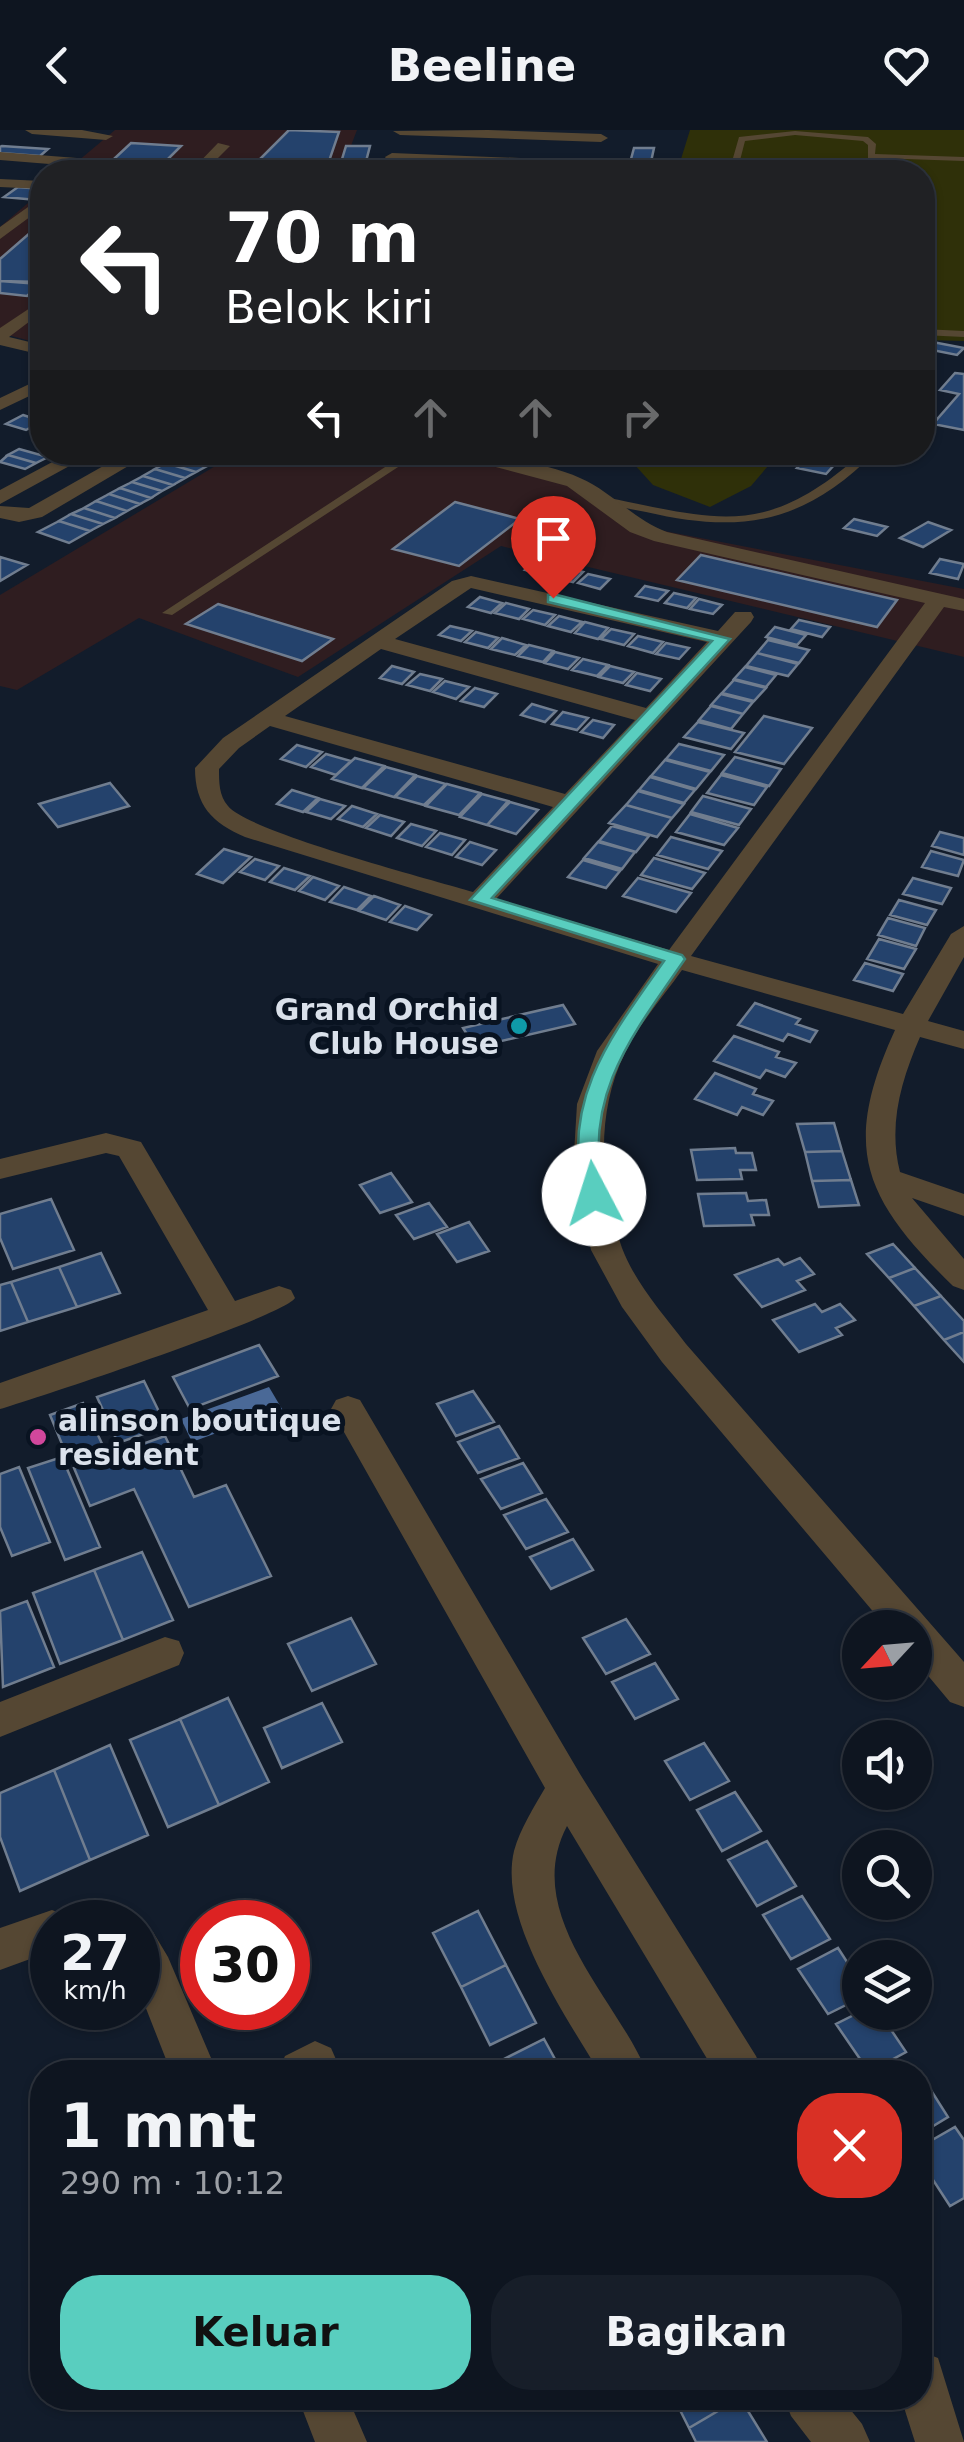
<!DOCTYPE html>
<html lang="id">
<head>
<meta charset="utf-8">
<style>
  body { margin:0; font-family:"DejaVu Sans",sans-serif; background:#171e29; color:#f1f3f6; height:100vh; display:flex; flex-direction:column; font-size:38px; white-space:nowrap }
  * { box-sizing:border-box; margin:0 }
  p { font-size:32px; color:#9b9fa5 }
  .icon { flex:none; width:55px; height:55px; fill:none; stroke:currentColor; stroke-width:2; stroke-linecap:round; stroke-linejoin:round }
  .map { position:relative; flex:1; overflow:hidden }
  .panel { position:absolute; left:30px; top:1930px; width:902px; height:350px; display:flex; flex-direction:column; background:#0e1520; border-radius:40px; box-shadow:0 2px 8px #0004,0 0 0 2px #2e343e }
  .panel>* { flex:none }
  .banner { position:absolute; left:30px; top:30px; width:905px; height:305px; border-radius:40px; box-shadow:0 2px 8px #0004,0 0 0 2px #2e343e; background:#202124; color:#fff; overflow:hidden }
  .needle { width:65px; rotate:244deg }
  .tools { position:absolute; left:842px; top:1480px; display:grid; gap:20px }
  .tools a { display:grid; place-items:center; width:90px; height:90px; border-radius:50%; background:#0e1520; box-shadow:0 2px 8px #0004,0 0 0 2px #2e343e; font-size:50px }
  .speed { position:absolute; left:30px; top:1770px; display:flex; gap:20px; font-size:50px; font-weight:700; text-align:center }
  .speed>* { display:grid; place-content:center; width:130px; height:130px; border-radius:50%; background:#0e1520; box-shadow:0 2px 8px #0004,0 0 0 2px #2e343e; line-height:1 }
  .speed small { font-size:25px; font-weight:400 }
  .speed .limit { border:15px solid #d22; background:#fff; color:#111 }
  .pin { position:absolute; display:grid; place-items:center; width:85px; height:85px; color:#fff; margin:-102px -42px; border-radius:50% 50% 50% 0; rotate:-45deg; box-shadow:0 0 10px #0007 }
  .pin .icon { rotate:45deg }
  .me { position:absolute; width:110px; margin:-55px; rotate:355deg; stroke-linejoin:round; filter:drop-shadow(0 0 8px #0008) }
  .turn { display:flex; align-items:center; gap:35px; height:210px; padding:0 30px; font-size:45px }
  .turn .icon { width:130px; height:130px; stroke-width:2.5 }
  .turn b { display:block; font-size:70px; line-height:85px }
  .lanes { display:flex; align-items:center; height:95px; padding:0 30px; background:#0003; justify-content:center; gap:50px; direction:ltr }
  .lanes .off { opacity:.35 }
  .round { display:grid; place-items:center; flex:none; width:105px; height:105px; border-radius:40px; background:#171e29 }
  .summary { display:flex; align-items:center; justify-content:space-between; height:170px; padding:0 30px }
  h1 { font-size:60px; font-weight:600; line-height:75px }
  .button { display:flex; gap:20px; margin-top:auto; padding:20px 30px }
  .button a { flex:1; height:115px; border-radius:40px; background:#59cebf; color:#111; font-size:40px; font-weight:600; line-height:115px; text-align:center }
  .button a+a { background:#171e29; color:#f1f3f6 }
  header { display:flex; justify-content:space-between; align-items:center; height:130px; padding:0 30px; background:#0e1520; font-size:45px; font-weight:600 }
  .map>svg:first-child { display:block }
</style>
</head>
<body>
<header><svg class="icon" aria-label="back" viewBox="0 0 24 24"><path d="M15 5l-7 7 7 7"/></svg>Beeline<svg class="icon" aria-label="heart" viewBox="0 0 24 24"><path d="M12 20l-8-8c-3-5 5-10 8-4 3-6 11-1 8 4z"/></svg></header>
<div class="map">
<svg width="964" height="2312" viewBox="0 0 964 2312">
  <rect width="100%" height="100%" fill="#121c2b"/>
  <path fill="#2f1d20" d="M115,0H357L341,42H65Z
    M42,61V214L0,203V97Z
    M237,323H451L567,352L628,394L964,459V527L501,416L298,547L139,488L17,560L0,556V465Z"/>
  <path fill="#2f3009" d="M690,0H964V211L923,210L922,42H677Z
    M624,323H779L751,356L710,377L653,355Z"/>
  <path fill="#4a6997" d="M269,1257L282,1279L192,1312L181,1289Z"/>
  <path fill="#24426c" stroke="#707d8f" stroke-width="2.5" d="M289,0L339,2L326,40L254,35Z
    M131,13L181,16L155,42H100Z
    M346,16H370L364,39H339Z
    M0,17L2,16L48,19L40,26L0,23Z
    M634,18H654L649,41L628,40Z
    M431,33L459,34L456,42H427Z
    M459,34L490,35L488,42H456Z
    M254,35L326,40L247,42Z
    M490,35L527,36L525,42H488Z
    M18,57L42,59V65L37,70L4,67Z
    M31,102L42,103V152L0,151V129Z
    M0,151L40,154L27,166L0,163Z
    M922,210L964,218L957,225L922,218Z
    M955,243L964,244V300L933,294L959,264L940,260Z
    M23,285L42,291L26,300L6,294Z
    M19,319L48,327L36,333L8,325Z
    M185,322H190L217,330L207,336L177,327Z
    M8,325L36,333L25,339L0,332Z
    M177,327L207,336L196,342L166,333Z
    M807,328L835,334L826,344L797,338Z
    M166,333L196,342L185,348L155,339Z
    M155,339L185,348L173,355L143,346Z
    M143,346L173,355L162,361L132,352Z
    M132,352L162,361L151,368L120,358Z
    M120,358L151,368L140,374L109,364Z
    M109,364L140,374L127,381L96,371Z
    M96,371L127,381L115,388L84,378Z
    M455,372L520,389L459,436L393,419Z
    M84,378L115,388L103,394L71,384Z
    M71,384L103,394L90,401L59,391Z
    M854,389L887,397L877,406L844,398Z
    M59,391L90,401L69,413L38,402Z
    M928,392L951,400L923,417L900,408Z
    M701,425L897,470L877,497L677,450Z
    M0,427L27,435L0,451Z
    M940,429L964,434L958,449L930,443Z
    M535,431L557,436L547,446L525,440Z
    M562,437L583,442L573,452L552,447Z
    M588,444L610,449L600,459L578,453Z
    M645,456L668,461L658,471L636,466Z
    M674,463L696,468L687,478L665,473Z
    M480,467L502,473L491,483L468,477Z
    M699,469L722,475L713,484L690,479Z
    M506,473L529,479L519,489L495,483Z
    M218,474L333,509L302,531L186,494Z
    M533,480L555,485L545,495L523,489Z
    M559,486L582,492L571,502L548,496Z
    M799,490L830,497L822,507L791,499Z
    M585,492L608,498L598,509L575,503Z
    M450,496L472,501L461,511L439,505Z
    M775,497L806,505L797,515L766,507Z
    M611,499L634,504L624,515L601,509Z
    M476,502L498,508L488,518L465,512Z
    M638,506L663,512L653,523L628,516Z
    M502,508L526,515L515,525L491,519Z
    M768,510L809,520L799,533L757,523Z
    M666,513L689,518L679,529L656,524Z
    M529,515L553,521L543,532L518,526Z
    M555,522L579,528L568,539L545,533Z
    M757,523L798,534L788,546L746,536Z
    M583,529L608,535L597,546L572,540Z
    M392,536L414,542L402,554L380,548Z
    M610,536L634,542L623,553L599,547Z
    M745,537L776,545L766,557L734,549Z
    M637,543L661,549L650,561L626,555Z
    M420,544L442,549L430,561L407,555Z
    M734,550L766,558L754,571L722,563Z
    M445,551L469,557L456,569L433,562Z
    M475,558L497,564L484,577L461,571Z
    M721,564L753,572L743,584L711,575Z
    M532,574L556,581L545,592L521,585Z
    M711,576L743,584L731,599L699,590Z
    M563,582L588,588L577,600L552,594Z
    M764,586L812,598L784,634L735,622Z
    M593,590L614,595L603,608L581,602Z
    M698,592L744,603L731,619L684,607Z
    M679,614L724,625L711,641L666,629Z
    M297,615L322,622L306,637L281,629Z
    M326,624L351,631L336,645L311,637Z
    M735,627L781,639L769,656L722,643Z
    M355,628L384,636L362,658L332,649Z
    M665,630L710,642L696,659L651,646Z
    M386,637L415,645L394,667L363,658Z
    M721,645L767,657L754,675L707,663Z
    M417,646L446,654L424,675L395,667Z
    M650,647L695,660L684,673L639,660Z
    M110,653L129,676L58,697L39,674Z
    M447,654L480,663L459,685L426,676Z
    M292,660L318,668L303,682L277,674Z
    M638,661L684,674L672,688L626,675Z
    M482,664L508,671L487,695L460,687Z
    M703,666L751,679L739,695L691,682Z
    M320,669L345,676L331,689L306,682Z
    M510,672L538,680L516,704L487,695Z
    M626,675L672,688L657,707L609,693Z
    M352,676L377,684L363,697L338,689Z
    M690,684L738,698L724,715L676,702Z
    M380,685L404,692L391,706L366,698Z
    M411,694L436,701L422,716L397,708Z
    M612,696L649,706L636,722L599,711Z
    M940,702L964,708V725L932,716Z
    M440,703L465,710L452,725L426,717Z
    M671,707L722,721L708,739L657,725Z
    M470,712L496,720L482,735L456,727Z
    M598,712L635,722L622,739L584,728Z
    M224,719L251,727L223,753L197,744Z
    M931,721L964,730L958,746L922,737Z
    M654,728L705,743L692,759L641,745Z
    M255,729L279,736L265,750L240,742Z
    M583,730L620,741L606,758L568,747Z
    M284,738L310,746L295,760L270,752Z
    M313,747L339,756L325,770L299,761Z
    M638,748L691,763L676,782L623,766Z
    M913,748L951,758L942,774L903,764Z
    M344,757L371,766L357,780L330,772Z
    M374,766L400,775L386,790L359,781Z
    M899,770L936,780L927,795L890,785Z
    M405,776L431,785L417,800L390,792Z
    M888,788L925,798L916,816L878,805Z
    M879,809L916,819L904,839L867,829Z
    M865,833L903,844L893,861L854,850Z
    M755,873L800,889L796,894L817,901L810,912L788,904L783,911L738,895Z
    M563,875L575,894L475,917L463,898Z
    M734,906L779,922L776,927L796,933L785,947L766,940L760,948L714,931Z
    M715,943L756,959L753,964L773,971L763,985L742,977L737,985L695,969Z
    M834,993L842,1021L805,1022L797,994Z
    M735,1018L736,1023H752L756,1040H740L742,1049L697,1050L691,1020Z
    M842,1021L851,1050L812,1051L805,1022Z
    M391,1043L412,1072L380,1083L360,1055Z
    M851,1050L859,1075L819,1077L812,1051Z
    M746,1063L748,1071L766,1070L769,1085H751L754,1095L704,1096L698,1064Z
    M51,1069L74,1120L13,1139L0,1108V1084Z
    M429,1073L447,1097L414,1109L396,1085Z
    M469,1092L489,1121L457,1132L437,1104Z
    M893,1114L915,1138L889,1148L867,1124Z
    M101,1123L120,1163L77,1177L59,1137Z
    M800,1128L814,1144L797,1151L805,1160L762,1177L735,1145L778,1129L784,1135Z
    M59,1137L77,1177L28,1192L11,1152Z
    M915,1138L941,1166L914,1176L889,1148Z
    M11,1152L28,1192L0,1201V1155Z
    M941,1166L964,1191V1202L944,1210L914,1176Z
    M815,1174L822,1182L840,1174L855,1190L836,1198L842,1205L799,1222L773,1190Z
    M964,1202V1232L944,1210Z
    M259,1215L278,1246L190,1279L173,1247Z
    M144,1251L166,1296L118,1313L97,1267Z
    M473,1261L494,1292L456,1306L437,1274Z
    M83,1273L104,1318L69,1331L50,1285Z
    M499,1296L519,1328L478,1343L458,1312Z
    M165,1306L194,1367L226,1355L271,1446L189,1477L134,1359L90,1376L74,1338Z
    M62,1327L100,1417L65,1430L28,1338Z
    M523,1333L542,1363L501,1379L481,1349Z
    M19,1337L50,1412L12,1426L0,1397V1344Z
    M546,1369L568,1402L526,1419L504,1385Z
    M573,1409L593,1440L551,1459L530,1427Z
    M142,1422L173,1490L123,1510L94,1440Z
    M94,1440L123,1510L60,1534L33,1463Z
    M27,1471L54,1537L3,1557L0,1481Z
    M351,1488L376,1534L312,1561L288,1514Z
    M626,1489L650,1524L606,1544L583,1508Z
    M655,1533L678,1569L635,1589L612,1552Z
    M228,1568L269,1652L219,1675L180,1589Z
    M322,1573L342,1612L282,1638L264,1598Z
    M180,1589L219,1675L168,1697L130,1610Z
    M704,1613L729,1651L690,1670L665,1631Z
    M110,1615L148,1705L90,1730L54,1640Z
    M54,1640L90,1730L20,1761L0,1707V1663Z
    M735,1662L761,1701L722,1721L697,1680Z
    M767,1711L796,1756L757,1776L728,1730Z
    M802,1766L830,1809L791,1829L763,1785Z
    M478,1781L506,1835L461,1857L433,1803Z
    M838,1818L860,1852V1868L828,1884L798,1839Z
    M506,1835L536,1893L490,1915L461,1857Z
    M860,1882H879L906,1922L869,1942L836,1894Z
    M544,1909L562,1942H506L500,1931Z
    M920,1943L948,1987L920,2004Z
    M955,1997L964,2010V2068L950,2076L920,2030V2017Z
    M674,2268H740L689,2298Z
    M740,2268L767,2312H696L689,2298Z"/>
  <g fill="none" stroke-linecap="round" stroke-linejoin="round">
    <path fill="#554733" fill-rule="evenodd" d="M795,1L868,7L876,14L875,24L964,27V31L875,28V42H868V15L863,11L795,5L745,11L737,42H729L739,7Z
      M922,199L964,201V207L922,205Z
      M928,261L933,264L922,270V263Z
      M408,322H421L172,485L162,483Z
      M863,322H875C804,394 741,404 646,382C629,378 608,377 594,369L599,366C717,389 764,411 863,322Z"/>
    <path fill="#554733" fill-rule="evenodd" d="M25,0H82L113,6L106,10L32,4Z
      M488,0L601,4L608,8L601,12L400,5L393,1Z
      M218,13L230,16L204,42H190Z
      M0,22L77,28L89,35L83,42H69L74,36L0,30Z
      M392,23L595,31L602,35L595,39L387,30L385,27Z
      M0,49L42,51V59L0,57Z
      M42,67V78L0,109V97Z
      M42,170V182L9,207L42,215V225L0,215V198Z
      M42,248V260L0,280V268Z
      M71,322H95L0,374V360Z
      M128,322H152L42,387L19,392L0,388V376L29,378Z
      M439,322C477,322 544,332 580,348C611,361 634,390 667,402L964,469V481L944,477L691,826L903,884L951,804L964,796V827L928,891L964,901V919L920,907C901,951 888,995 900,1042L964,1064V1086L912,1068L964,1129V1160L953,1156C863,1068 841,1018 895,900L682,840C663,867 639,894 625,923C595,984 600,1055 622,1118C635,1153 664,1185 686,1214L964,1532V1577L950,1572L915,1530V1498H887L662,1232L622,1177L591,1120L573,1040L577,974L597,921L658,834L245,707C212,693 195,675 195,638L223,608L452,451L471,446L718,501L735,482H751L754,487L751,492L496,769L669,820L925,473L654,411L630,402L567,356ZM471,458L707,512L646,578L395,509ZM381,519L635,590L565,664L285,586ZM270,596L553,677L473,762C430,749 249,702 228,676C219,666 219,652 219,639L239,618Z
      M106,1003L141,1012L235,1171L279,1156L291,1160L295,1168C285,1186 40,1267 0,1279V1253L208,1180L119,1026L106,1023L0,1049V1029Z
      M348,1266L360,1270L580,1644L756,1926L763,1942H715L567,1696C521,1784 615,1866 647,1942H599C566,1886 498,1789 514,1721C520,1699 534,1677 545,1658L331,1279L336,1270Z
      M165,1507L179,1511L184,1523L179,1535L0,1607V1572Z
      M52,1780L67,1786L70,1792H52V1821L0,1840V1798Z
      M138,1796L153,1802L168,1827L217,1942H171L138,1858Z
      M315,1911L331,1918L338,1934L334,1942H278L285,1926Z
      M920,2221L938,2228L964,2312H915L901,2268H920Z
      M298,2268H348L367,2312H315Z
      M784,2268H841L862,2294L870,2312H811L791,2286Z"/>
  </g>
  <path fill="#59cebf" stroke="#3a867c" stroke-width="2.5" d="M553,464L730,509L492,768L682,825L685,829C633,904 581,967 604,1064L594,1071L583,1064C561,968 612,905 664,831L470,770L712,511L548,472V465Z"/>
  <circle fill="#0f9aa8" stroke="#091321" stroke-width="4" cx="519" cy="896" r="10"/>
  <circle fill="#d1479c" stroke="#091321" stroke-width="4" cx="38" cy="1307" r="10"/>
  <g text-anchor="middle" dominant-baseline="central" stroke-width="10" stroke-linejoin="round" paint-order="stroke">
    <g font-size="30" font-weight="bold" fill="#dae1eb" stroke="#091321" text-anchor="end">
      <text x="499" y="879">Grand Orchid<tspan x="499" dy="34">Club House</tspan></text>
      <text x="58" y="1290" text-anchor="start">alinson boutique<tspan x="58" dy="34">resident</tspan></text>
    </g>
  </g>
</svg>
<div class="tools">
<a><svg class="needle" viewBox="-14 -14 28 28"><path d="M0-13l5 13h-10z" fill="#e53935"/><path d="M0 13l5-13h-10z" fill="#9b9fa5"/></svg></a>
<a><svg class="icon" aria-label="sound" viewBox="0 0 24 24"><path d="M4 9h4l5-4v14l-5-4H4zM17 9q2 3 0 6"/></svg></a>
<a><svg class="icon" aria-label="search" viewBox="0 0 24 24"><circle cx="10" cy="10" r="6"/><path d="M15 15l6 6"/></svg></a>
<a><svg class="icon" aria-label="layers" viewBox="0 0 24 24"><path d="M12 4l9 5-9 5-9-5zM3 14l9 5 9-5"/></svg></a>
</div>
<div class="speed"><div>27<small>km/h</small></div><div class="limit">30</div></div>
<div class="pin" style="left:553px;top:468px;background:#d93025"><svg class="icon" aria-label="arrive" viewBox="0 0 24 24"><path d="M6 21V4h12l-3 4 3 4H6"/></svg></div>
<svg class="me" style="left:594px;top:1064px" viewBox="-20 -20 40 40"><circle r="19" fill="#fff"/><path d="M0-13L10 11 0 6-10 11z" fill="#59cebf"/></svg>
<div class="banner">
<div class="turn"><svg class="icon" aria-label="left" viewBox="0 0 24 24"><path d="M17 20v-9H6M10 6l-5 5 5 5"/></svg><div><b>70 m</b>Belok kiri</div></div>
<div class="lanes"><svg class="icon" aria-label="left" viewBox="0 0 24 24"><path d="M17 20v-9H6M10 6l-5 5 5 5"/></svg><svg class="icon off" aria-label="ahead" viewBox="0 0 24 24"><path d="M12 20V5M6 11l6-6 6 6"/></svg><svg class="icon off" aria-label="ahead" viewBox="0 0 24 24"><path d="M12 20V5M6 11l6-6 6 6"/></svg><svg class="icon off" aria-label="right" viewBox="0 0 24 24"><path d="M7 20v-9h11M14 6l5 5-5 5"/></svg></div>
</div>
<section class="panel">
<div class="summary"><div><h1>1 mnt</h1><p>290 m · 10:12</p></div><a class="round" style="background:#d93025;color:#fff"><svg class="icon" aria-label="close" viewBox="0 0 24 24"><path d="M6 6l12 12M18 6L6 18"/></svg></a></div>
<div class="button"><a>Keluar</a><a>Bagikan</a></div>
</section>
</div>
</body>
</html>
